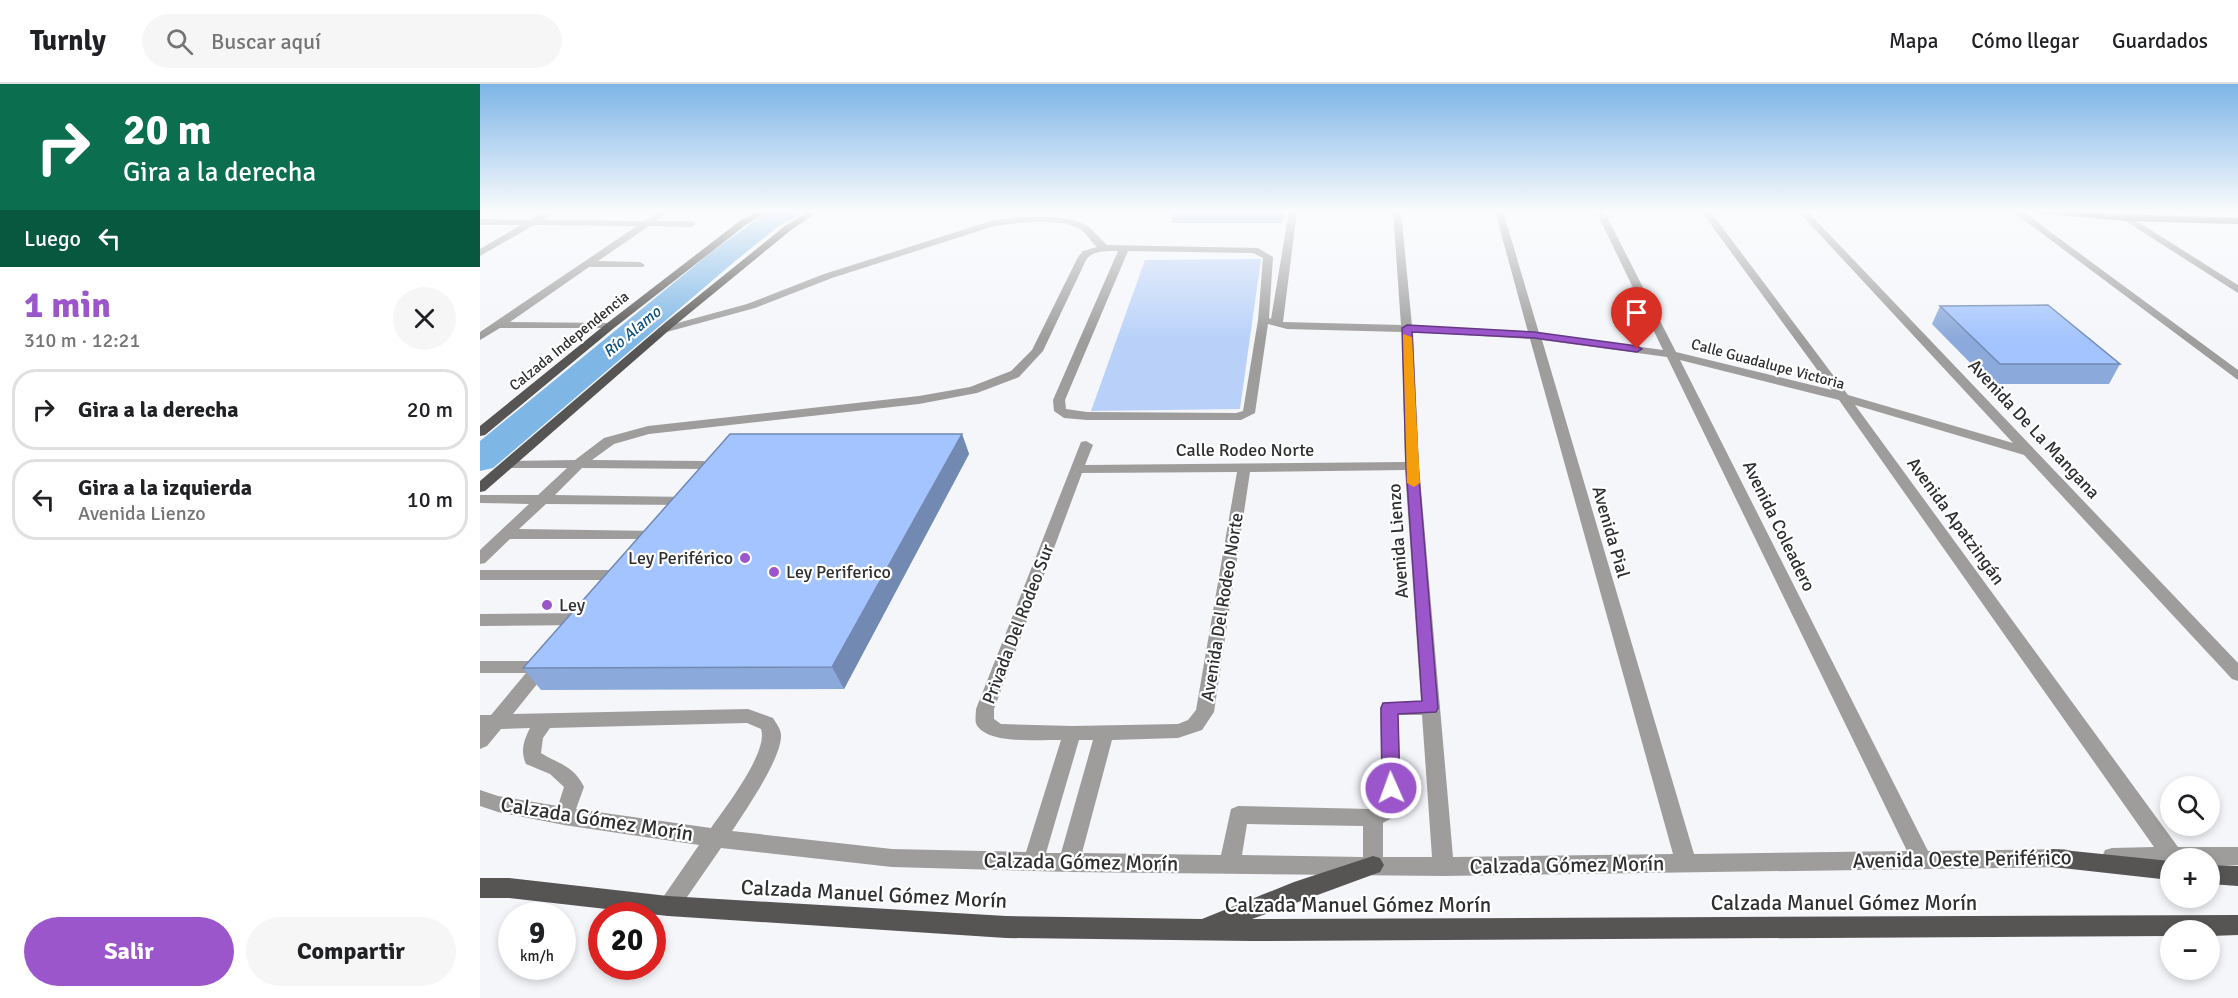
<!DOCTYPE html>
<html lang="es">
<head>
<meta charset="utf-8">
<style>
  body { margin:0; font-family:Signika,sans-serif; background:#f6f6f6; color:#202124; height:100vh; display:flex; flex-direction:column; font-size:22px; white-space:nowrap }
  * { box-sizing:border-box; margin:0 }
  p { font-size:20px; color:#757577 }
  .icon { flex:none; width:33px; height:33px; fill:none; stroke:currentColor; stroke-width:2; stroke-linecap:round; stroke-linejoin:round }
  .map { position:relative; flex:1; overflow:hidden }
  .panel { display:flex; flex-direction:column; background:#fff; width:480px }
  .panel>* { flex:none }
  .top-card { background:#0b6e4f; color:#fff; overflow:hidden }
  .buttons { position:absolute; left:1680px; top:692px; display:grid; gap:12px }
  .buttons a { display:grid; place-items:center; width:60px; height:60px; border-radius:50%; background:#fff; box-shadow:0 3px 9px #0003; font-size:30px }
  .speed { position:absolute; left:18px; top:818px; display:flex; gap:12px; font-size:30px; font-weight:700; text-align:center }
  .speed>* { display:grid; place-content:center; width:78px; height:78px; border-radius:50%; background:#fff; box-shadow:0 3px 9px #0003; line-height:1 }
  .speed small { font-size:15px; font-weight:400 }
  .speed .limit { border:9px solid #d22; background:#fff; color:#111 }
  .pin { position:absolute; display:grid; place-items:center; width:51px; height:51px; color:#fff; margin:-62px -26px; border-radius:50% 50% 50% 0; rotate:-45deg; box-shadow:0 0 6px #0007 }
  .pin .icon { rotate:45deg }
  .me { position:absolute; width:66px; margin:-33px; rotate:358deg; stroke-linejoin:round; filter:drop-shadow(0 0 4px #0008) }
  .turn { display:flex; align-items:center; gap:21px; height:126px; padding:0 24px; font-size:27px }
  .turn .icon { width:78px; height:78px; stroke-width:2.5 }
  .turn b { display:block; font-size:42px; line-height:51px }
  .then { display:flex; align-items:center; height:57px; padding:0 24px; background:#0003; gap:12px; font-size:22px }
  .round { display:grid; place-items:center; flex:none; width:63px; height:63px; border-radius:32px; background:#f6f6f6 }
  .overview { display:flex; align-items:center; justify-content:space-between; height:102px; padding:0 24px }
  h1 { font-size:36px; font-weight:700; line-height:45px; color:#9c56cb }
  .action { display:flex; gap:12px; margin-top:auto; padding:12px 24px }
  .action a { flex:1; height:69px; border-radius:36px; background:#9c56cb; color:#fff; font-size:24px; font-weight:700; line-height:69px; text-align:center }
  .action a+a { background:#f6f6f6; color:#202124 }
  ul { padding:0; list-style:none }
  li { display:flex; align-items:center; gap:18px; height:81px; margin:0 12px 9px; padding:0 12px; border:3px solid #e0e0e0; border-radius:24px }
  li div { flex:1 }
  li b { display:block; font-size:22px }
  li em { font-style:normal }
  header { display:flex; align-items:center; gap:36px; box-sizing:border-box; height:84px; padding:0 30px; background:#fff; border-bottom:2px solid #e0e0e0 }
  header strong { font-size:28px }
  nav { display:flex; gap:33px; margin-inline-start:auto; font-size:21px }
  .search { width:420px; height:54px; background:#f6f6f6; display:flex; align-items:center; gap:15px; box-sizing:border-box; padding:0 21px; border-radius:33px; color:#757577; font-size:22px }
  main { display:flex; flex:1; min-height:0 }
  .map>svg:first-child { display:block }
</style>
</head>
<body>
<header>
<strong>Turnly</strong>
<div class="search"><svg class="icon" aria-label="search" viewBox="0 0 24 24"><circle cx="10" cy="10" r="6"/><path d="M15 15l6 6"/></svg>Buscar aquí</div>
<nav><a>Mapa</a><a>Cómo llegar</a><a>Guardados</a></nav>
</header>
<main>
<section class="panel">
<div class="top-card">
<div class="turn"><svg class="icon" aria-label="right" viewBox="0 0 24 24"><path d="M7 20v-9h11M14 6l5 5-5 5"/></svg><div><b>20 m</b>Gira a la derecha</div></div>
<div class="then">Luego<svg class="icon" aria-label="left" viewBox="0 0 24 24"><path d="M17 20v-9H6M10 6l-5 5 5 5"/></svg></div>
</div>
<div class="overview"><div><h1>1 min</h1><p>310 m · 12:21</p></div><a class="round"><svg class="icon" aria-label="close" viewBox="0 0 24 24"><path d="M6 6l12 12M18 6L6 18"/></svg></a></div>
<ul>
<li><svg class="icon" aria-label="right" viewBox="0 0 24 24"><path d="M7 20v-9h11M14 6l5 5-5 5"/></svg><div><b>Gira a la derecha</b></div><em>20 m</em></li>
<li><svg class="icon" aria-label="left" viewBox="0 0 24 24"><path d="M17 20v-9H6M10 6l-5 5 5 5"/></svg><div><b>Gira a la izquierda</b><p>Avenida Lienzo</p></div><em>10 m</em></li>
</ul>
<div class="action"><a>Salir</a><a>Compartir</a></div>
</section>
<div class="map">
<svg width="1758" height="914" viewBox="0 0 1758 914">
  <rect width="100%" height="100%" fill="#f4f6fa"/>
  <path fill="#b9d1f9" d="M781,175L760,325L611,327L665,176Z"/>
  <g fill="none" stroke-linecap="round" stroke-linejoin="round">
    <path fill="#7eb7e6" fill-rule="evenodd" d="M289,127H321L318,132L300,141L254,178L13,384L0,387V357L234,166Z"/>
    <path fill="#9e9d9c" fill-rule="evenodd" d="M66,127H76L63,136L165,137L179,127H189L176,137H211L216,140L211,143L169,142L118,177L160,178L165,181L163,183H109L30,238L130,239L134,240V244H20L0,256V248L157,142L54,141L0,172V165L41,141H0V135L50,136Z
      M809,127H817L803,238L921,241L913,127H921L932,242L1048,248L1015,127H1023L1059,249L1183,266L1116,127H1124L1196,268L1352,306L1221,127H1230L1368,311L1533,359L1318,127H1327L1758,579V597L1752,595L1544,371L1375,321L1698,763H1758V781L1730,782V774H1690V782H1632L1625,780L1622,773L1625,766L1632,764L1674,763L1359,316L1200,276L1448,767L1584,765L1591,767L1594,774L1591,781L1584,783L963,792L589,788L412,783L241,764L196,829L188,832L180,829L177,822L219,761L84,741L18,728L0,722V706L18,712L78,722L84,703L70,690L46,680C40,667 44,656 50,644L21,645L7,662L0,665V631H11L46,589H0V577H57L65,573L71,574L74,579L33,630L268,625L293,634C296,639 301,645 301,651C302,674 265,727 252,747L412,765L546,768L581,656C559,655 513,661 498,643C494,639 496,631 496,625L601,358L606,357L613,361L605,381L925,378L922,248L807,245L788,240L775,329L761,336H607L584,334L574,327L573,316L638,167C627,167 613,166 606,176L563,267L539,293L497,309L439,320L169,350L134,360L112,376L223,377L238,380L239,390L232,394L227,393L226,386L223,385L102,384L75,411L209,413L216,417L209,421L66,420L39,445L178,447L183,449L185,452L183,455H30L5,479L0,480V466L49,420L0,419V411H58L87,384H29L24,383L22,380L24,377L95,376L124,354L168,342L439,312L490,303L531,287L552,266L598,173L603,167L617,163C611,158 607,150 601,146C582,132 533,139 511,143L352,194L275,224L183,249L177,246L179,244L267,220L344,190L511,137L538,133H572L594,136L608,142L627,161L778,164L793,173L789,234L791,235ZM648,167L773,169L783,174L778,236L763,327L756,329L607,328L586,325L585,316ZM933,248L1050,255L1193,770L973,773L939,382ZM1062,256L1187,273L1427,767L1214,770ZM925,386L941,617L903,619L900,624L902,720L891,725L758,722L751,725L741,771L602,769L632,656L698,654L722,646L734,628L770,388ZM757,388L716,626L708,636L698,640L592,642L521,640L514,635V625L602,389ZM918,631H942L952,773H903V739L919,730L922,724ZM267,639L281,645C289,668 244,725 231,744L96,725L104,703C94,682 79,680 61,669L63,654L70,644ZM599,656H613L581,769H566ZM767,740L883,742V773L762,771Z
      M1532,127H1542L1758,286V296Z
      M1647,131L1758,201V209L1644,136V132Z
      M0,486H142L148,487L150,491L148,495L142,496H0Z
      M102,529L108,531L110,535L108,539L102,541L0,542V530Z"/>
    <path fill="#575553" fill-rule="evenodd" d="M279,127H290L267,140L134,244L5,351L0,352V342L126,240L261,136Z
      M329,127H339L311,146L194,242L5,407L0,408V397L186,238L305,142Z
      M1559,127L1758,134V140L1647,137L1563,130Z
      M1573,765L1690,777V796L1573,783L1566,781L1563,774L1566,767Z
      M893,772L900,774L904,781L900,788L772,835L1758,831V851L1730,852V846H1690V852L772,857L526,854L188,832L29,814H0V794H29L188,812L526,832L722,835L814,798Z
      M1730,781L1758,782V802L1730,800Z"/>
  </g>
  <path fill="#8ca9db" d="M691,127H803L802,139H692Z
    M1460,222L1640,280L1629,300H1511L1452,240Z
    M482,350L489,370L364,605L61,606L43,584Z"/>
  <path fill="#7289b2" d="M801,127H803L802,139Z
    M482,350L489,370L364,605L352,583Z"/>
  <path fill="#a3c4ff" stroke="#7289b2" stroke-width="1.5" d="M1568,221L1640,280H1520L1460,222Z
    M250,350H482L352,583L43,584Z"/>
  <linearGradient id="sky" x2="0" y2="1"><stop stop-color="#7db5e7"/><stop offset="0.5" stop-color="#fafbfd"/><stop offset="1" stop-color="#fafbfd" stop-opacity="0"/></linearGradient>
  <rect width="1758" height="255" fill="url(#sky)"/>
  <path fill="#9c56cb" stroke="#653884" stroke-width="1.5" d="M927,241L1054,248L1157,262L1162,265L1157,268L1054,254L932,248L938,382L958,624L956,628L918,630L920,704L918,710L911,712L905,710L902,704L901,624L903,619L942,617L926,382L922,244Z"/>
  <path fill="#f59e0b" d="M923,250L932,253L940,399L934,403L927,399Z"/>
  <g fill="#9c56cb" stroke="#fff" stroke-width="2">
    <circle cx="265" cy="474" r="6"/>
    <circle cx="294" cy="488" r="6"/>
    <circle cx="67" cy="521" r="6"/>
  </g>
  <g text-anchor="middle" dominant-baseline="central" stroke-width="4.5" stroke-linejoin="round" paint-order="stroke">
    <g font-size="15" fill="#2e2f30" stroke="#fff">
      <text transform="translate(89 257) rotate(-39)">Calzada Independencia</text>
      <text transform="translate(1288 280) rotate(15)">Calle Guadalupe Victoria</text>
    </g>
    <g font-size="16" font-style="italic" fill="#0f517e" stroke="#fff">
      <text transform="translate(152 248) rotate(-40)">Río Alamo</text>
    </g>
    <g font-size="18" fill="#2e2f30" stroke="#fff">
      <text transform="translate(1554 345) rotate(47)">Avenida De La Mangana</text>
      <text x="765" y="366">Calle Rodeo Norte</text>
      <text transform="translate(1476 437) rotate(54)">Avenida Apatzingán</text>
      <text transform="translate(1299 442) rotate(64)">Avenida Coleadero</text>
      <text transform="translate(1131 448) rotate(74)">Avenida Pial</text>
      <text transform="translate(918 457) rotate(-94)">Avenida Lienzo</text>
      <text transform="translate(742 523) rotate(-81)">Avenida Del Rodeo Norte</text>
      <text transform="translate(538 540) rotate(-69)">Privada Del Rodeo Sur</text>
    </g>
    <g font-size="18" fill="#2e2f30" stroke="#fff" text-anchor="start">
      <text x="253" y="474" text-anchor="end">Ley Periférico</text>
      <text x="306" y="488">Ley Periferico</text>
      <text x="79" y="521">Ley</text>
    </g>
    <g font-size="21" fill="#2e2f30" stroke="#fff">
      <text transform="translate(117 735) rotate(9)">Calzada Gómez Morín</text>
      <text transform="translate(1482 775) rotate(-1)">Avenida Oeste Periférico</text>
      <text transform="translate(601 778) rotate(1)">Calzada Gómez Morín</text>
      <text transform="translate(1087 781) rotate(-1)">Calzada Gómez Morín</text>
      <text transform="translate(394 810) rotate(3)">Calzada Manuel Gómez Morín</text>
      <text x="1364" y="819">Calzada Manuel Gómez Morín</text>
      <text x="878" y="821">Calzada Manuel Gómez Morín</text>
    </g>
  </g>
</svg>
<div class="buttons">
<a><svg class="icon" aria-label="search" viewBox="0 0 24 24"><circle cx="10" cy="10" r="6"/><path d="M15 15l6 6"/></svg></a>
<a>+</a>
<a>−</a>
</div>
<div class="speed"><div>9<small>km/h</small></div><div class="limit">20</div></div>
<div class="pin" style="left:1157px;top:265px;background:#d93025"><svg class="icon" aria-label="arrive" viewBox="0 0 24 24"><path d="M6 21V4h12l-3 4 3 4H6"/></svg></div>
<svg class="me" style="left:911px;top:704px" viewBox="-20 -20 40 40"><circle r="17" fill="#9c56cb" stroke="#fff" stroke-width="3"/><path d="M0-11L8 9 0 5-8 9z" fill="#fff"/></svg>
</div>
</main>
</body>
</html>
